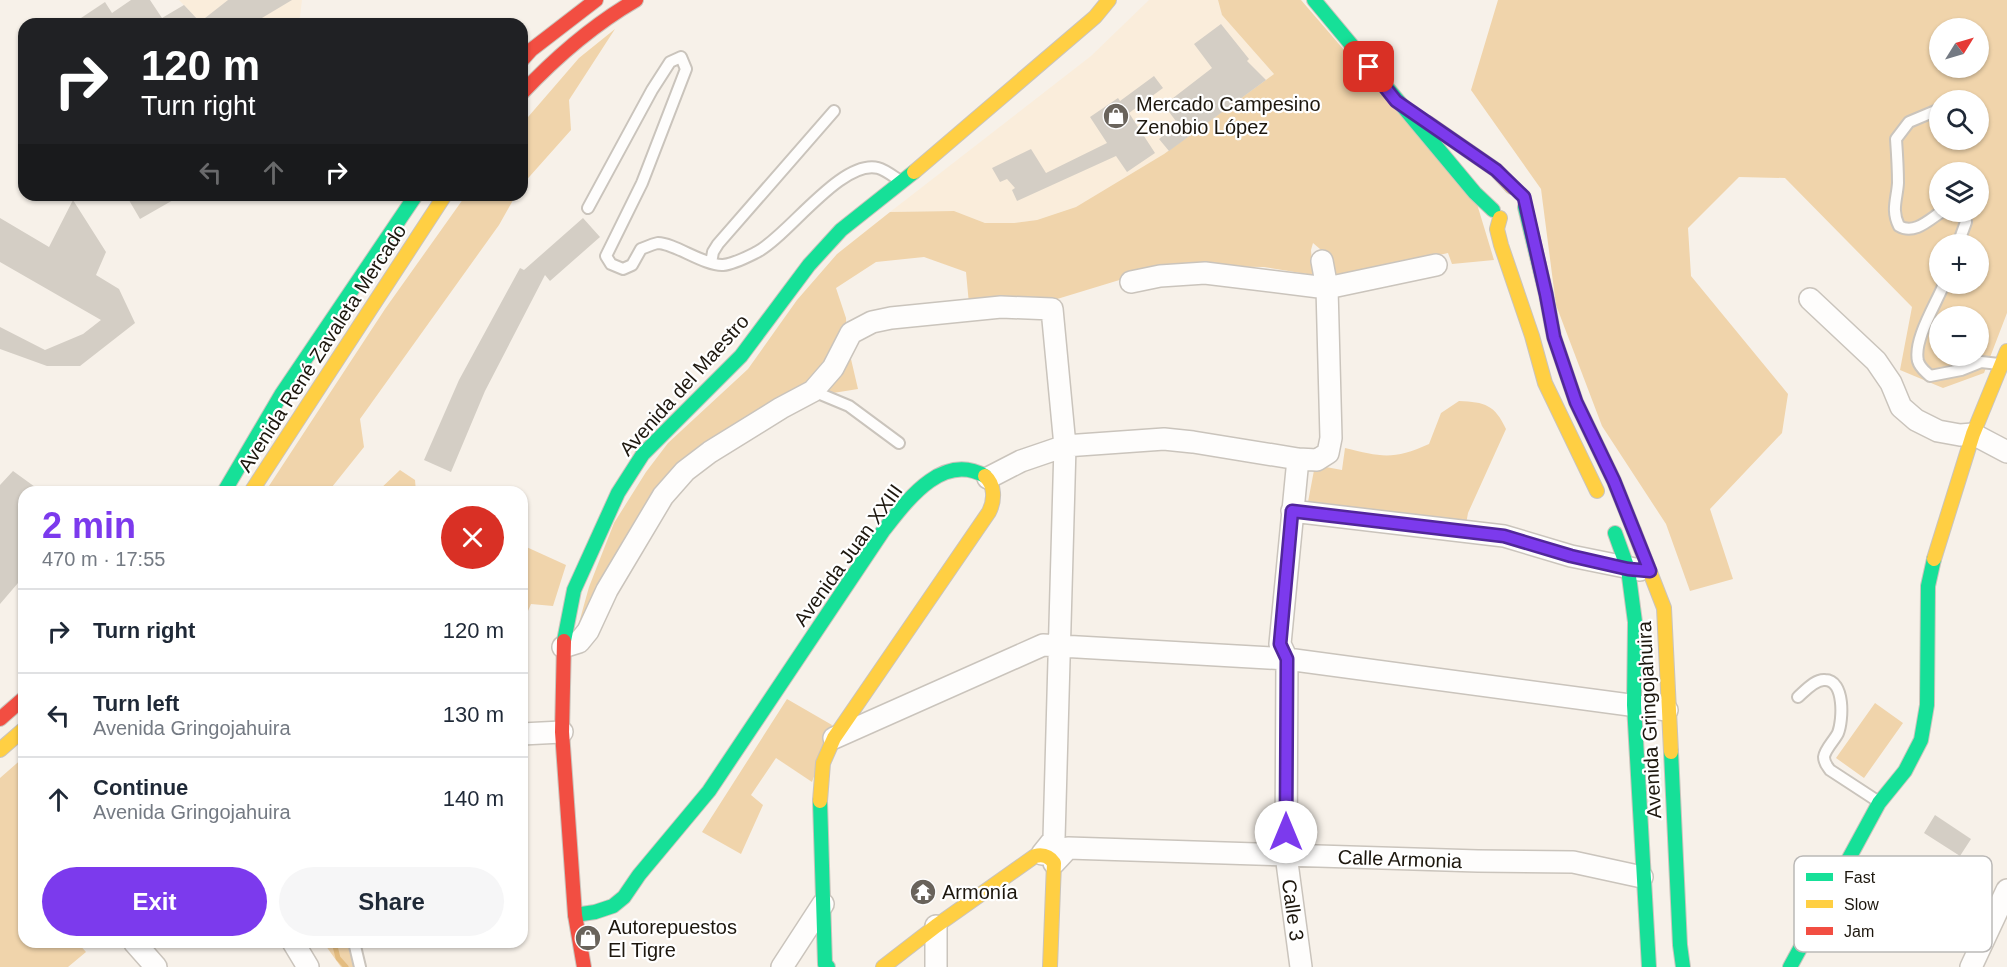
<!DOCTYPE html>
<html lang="en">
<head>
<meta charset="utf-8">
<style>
  body { margin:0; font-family:Helvetica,sans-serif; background:#f6f6f7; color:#1f2937; height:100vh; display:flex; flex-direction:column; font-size:22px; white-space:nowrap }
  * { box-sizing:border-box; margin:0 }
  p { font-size:20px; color:#747a83 }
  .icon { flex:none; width:33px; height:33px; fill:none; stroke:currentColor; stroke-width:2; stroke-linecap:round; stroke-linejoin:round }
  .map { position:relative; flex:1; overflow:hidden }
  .details { position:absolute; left:18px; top:486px; width:510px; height:462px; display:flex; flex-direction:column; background:#fff; border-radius:18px; box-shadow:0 2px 4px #0004 }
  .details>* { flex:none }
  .banner { position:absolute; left:18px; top:18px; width:510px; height:183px; border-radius:18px; box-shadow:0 2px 4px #0004; background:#202124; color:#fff; overflow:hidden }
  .needle { width:39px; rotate:53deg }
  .fabs { position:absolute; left:1929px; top:18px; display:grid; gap:12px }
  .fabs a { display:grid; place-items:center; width:60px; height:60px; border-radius:50%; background:#fff; box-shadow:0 2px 4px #0004; font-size:30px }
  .pin { position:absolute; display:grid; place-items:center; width:51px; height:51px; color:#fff; margin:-26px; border-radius:12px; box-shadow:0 3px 9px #0006 }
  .me { position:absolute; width:66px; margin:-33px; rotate:0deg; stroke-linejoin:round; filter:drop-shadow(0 0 4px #0008) }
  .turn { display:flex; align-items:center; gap:21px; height:126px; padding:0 24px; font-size:27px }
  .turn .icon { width:78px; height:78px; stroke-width:2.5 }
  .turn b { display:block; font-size:42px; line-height:51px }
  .lanes { display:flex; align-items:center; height:57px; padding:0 24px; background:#0003; justify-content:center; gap:30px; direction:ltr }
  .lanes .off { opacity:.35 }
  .round { display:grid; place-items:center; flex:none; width:63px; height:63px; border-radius:32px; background:#f6f6f7 }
  .summary { display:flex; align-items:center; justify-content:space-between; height:102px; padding:0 24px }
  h1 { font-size:36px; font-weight:700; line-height:45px; color:#7c3aed }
  .primary-button { display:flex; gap:12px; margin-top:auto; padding:12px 24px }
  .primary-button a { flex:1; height:69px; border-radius:36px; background:#7c3aed; color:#fff; font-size:24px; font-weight:700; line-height:69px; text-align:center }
  .primary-button a+a { background:#f6f6f7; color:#1f2937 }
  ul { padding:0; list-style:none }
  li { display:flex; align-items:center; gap:18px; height:84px; padding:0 24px; border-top:2px solid #e0e1e3 }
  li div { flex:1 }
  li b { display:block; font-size:22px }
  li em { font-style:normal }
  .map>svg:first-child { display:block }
</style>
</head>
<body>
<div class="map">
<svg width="2007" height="967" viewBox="0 0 2007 967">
  <rect width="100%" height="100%" fill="#f7f1e9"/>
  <path fill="#faeddb" d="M179,0H302L300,17L292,24H202Z
    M1149,0H1218L1222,15L1274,74L1164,154L1076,207L1037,220L1014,223H985L954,211L890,212L1091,56Z"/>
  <path fill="#f0d4ab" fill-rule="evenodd" d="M1218,0H1301L1477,204L1494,260L1452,264L1448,253L1333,279L1327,255L1313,243L1311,250L1313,275L1264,267L1187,266L1149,271L1044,303L969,304L966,272L924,257L876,262L836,288L846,318L847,342L858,389L833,393L806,390L700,450L577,630L589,587L614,523L646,472L668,443L748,369L797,300L837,254L890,212L954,211L985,223H1014L1037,220L1076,207L1164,154L1274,74L1222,15Z
    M1498,0H2007V313L1984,373L1943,388L1900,370L1912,307L1785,178L1739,177L1688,228L1691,276L1788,394L1782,433L1710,509L1733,579L1690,591L1666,524L1602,426L1556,305L1541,189L1471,90ZM1940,28H1978V68H1940ZM1940,100H1978V140H1940ZM1940,172H1978V212H1940ZM1940,244H1978V284H1940ZM1940,316H1978V356H1940Z
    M615,29L569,100L571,130L522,185V124L579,58Z
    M466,195H516L499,225L360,419L364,447L328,492H265L385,309Z
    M1459,401C1485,402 1495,405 1506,429L1468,513L1466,524L1338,511L1308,502L1315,465L1342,470L1345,448C1381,457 1394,460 1429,444L1441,413Z
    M400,470L415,480L416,492H377Z
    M522,545L566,565L553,606L531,604L522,625Z
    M787,699L832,725L812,782L776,758L751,795L763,805L741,854L702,832Z
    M1875,703L1903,723L1864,778L1836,758Z
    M24,757V942H77L86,952L68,967H0V778Z
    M323,942H348L356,967H341Z"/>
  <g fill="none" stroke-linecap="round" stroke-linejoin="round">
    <path stroke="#e4bc7f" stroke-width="5" d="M334,942L338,958L346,967"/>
  </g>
  <path fill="#d4cec5" d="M131,0H150L162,18L184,5L200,22L228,0H292L252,24H72L105,2L112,13Z
    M1221,24L1249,59L1247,61L1266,80L1169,151L1159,139L1178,124L1164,105L1212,68L1194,44Z
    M1154,76L1163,88L1129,113L1155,153L1127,172L1116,156L1017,201L1012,190L1015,188L1007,179L1000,182L992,168L1031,149L1046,173L1107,143L1090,117L1118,98L1120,101Z
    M126,195H182L140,219Z
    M73,200L106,252L96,275L119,289L135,323L80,366H47L0,349V327L45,350L83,334L101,320L0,262V218L49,247Z
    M583,218L600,237L550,281L545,275L485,391L451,472L424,460L459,380L520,268L524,270Z
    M13,471L42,492H24V576L0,604V485Z
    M1935,815L1971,839L1960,856L1924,833Z"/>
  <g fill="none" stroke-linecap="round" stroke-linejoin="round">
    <g stroke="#cac4bc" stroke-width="14">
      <path id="lane" d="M1960,100H1961
        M1940,109L1909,122L1896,139C1897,153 1898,168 1898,183C1897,199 1891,210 1899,226C1914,235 1929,220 1941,212
        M588,208L652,90L670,62L681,57L686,69L642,183L606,256L611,264L623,269L632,265L641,249C646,247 653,244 658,243C674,243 705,266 723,265C734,264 747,257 757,252C788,236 841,159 878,168C886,170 894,177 902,182
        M1958,244L1966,222L1961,212
        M711,263L713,252L718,244L834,111
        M1944,284C1936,304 1913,340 1918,361C1920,368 1925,371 1930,376L1961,370L1981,362L1999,364
        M813,391L849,406L899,443
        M1798,697C1805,691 1815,679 1825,680C1845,680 1843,720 1838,733C1834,741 1825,749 1824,757C1824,763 1827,766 1830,770L1879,802
        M354,942L360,967"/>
    </g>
    <g stroke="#cac4bc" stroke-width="24">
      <path id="street" d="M1131,282L1160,276L1205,273L1327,288L1436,265
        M1810,299L1876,361L1891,383L1901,407L1916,420L1938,431L1960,435L1973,434L2007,452
        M1298,459L1280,644L1287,659L1286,855L1301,967
        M988,478L1021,461L1065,446L1164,439L1193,442L1298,459L1317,460L1328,453L1331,438L1327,288L1322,261
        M1292,511L1504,536L1571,556L1640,570
        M563,647L579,642L588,631L607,590L663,496L685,471L710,452L781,408L813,391L833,368L851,333L872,322L891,318L1001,307L1052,309L1065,446L1054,839L1042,854
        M522,734L562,732
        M834,738L1043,645L1287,659L1667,710
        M1054,863L1068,848L1478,861L1573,862L1642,877
        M134,942L156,967
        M293,942L308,967
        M782,967L823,904
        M936,967V926
        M1971,967L2007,890"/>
    </g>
    <g stroke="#cac4bc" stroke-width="16">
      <path id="fast" d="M1314,0L1475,193L1493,210
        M1525,207L1546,294L1554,337L1576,402L1614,481L1634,531
        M224,492L281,395L416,195
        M1615,533L1628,569L1635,622L1634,705L1649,967
        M564,641L574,590L618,493L643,454L741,356L809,265L841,230L914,172
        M1671,752L1680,945L1683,967
        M820,801L825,964L828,967
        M575,915L595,912L613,906L624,897L639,875L709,791L883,531C906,502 942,451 985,476
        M1790,967L1879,803L1905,771L1921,740L1927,705L1928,586L1934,559"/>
    </g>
    <g stroke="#cac4bc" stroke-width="16">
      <path id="slow" d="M1428,123L1496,170L1512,187
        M914,172L1095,17L1109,0
        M1500,218L1497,229L1501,245L1532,336L1545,383L1597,491
        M251,492L445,195
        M1634,531L1664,608L1671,752
        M1934,559L1973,434L2007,351
        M0,750L24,729
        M820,801L823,763L834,738L989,512C995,500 995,485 985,476
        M883,967L936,926L1035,856C1044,854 1049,856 1054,863L1050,967"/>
    </g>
    <g stroke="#cac4bc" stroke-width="16">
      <path id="jam" d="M522,60L531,50L596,0
        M522,93C556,57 593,25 636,0
        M564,641L562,732L575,915L584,967
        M0,719L24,698"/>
    </g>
    <use href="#lane" stroke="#fefdfc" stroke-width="10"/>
    <use href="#street" stroke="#fefdfc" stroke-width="21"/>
    <use href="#fast" stroke="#16e098" stroke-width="14"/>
    <use href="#slow" stroke="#ffcf43" stroke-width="14"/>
    <use href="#jam" stroke="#f24e42" stroke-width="14"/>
  </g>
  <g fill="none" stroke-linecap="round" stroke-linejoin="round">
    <g stroke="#51269a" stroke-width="15">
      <path id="route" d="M1286,832L1287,659L1280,644L1292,511L1504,536L1571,556L1628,569L1650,571L1614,481L1576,402L1554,337L1546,294L1524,197L1496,170L1396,101L1369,67"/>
    </g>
    <use href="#route" stroke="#7c3aed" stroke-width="10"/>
  </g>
  <defs>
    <g id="shop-disc" transform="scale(1.35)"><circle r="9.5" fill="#69635b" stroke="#fff"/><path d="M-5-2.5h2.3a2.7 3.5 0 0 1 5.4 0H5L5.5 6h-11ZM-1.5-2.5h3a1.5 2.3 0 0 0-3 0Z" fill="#fff"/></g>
    <g id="temple-disc" transform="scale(1.35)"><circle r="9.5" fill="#69635b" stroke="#fff"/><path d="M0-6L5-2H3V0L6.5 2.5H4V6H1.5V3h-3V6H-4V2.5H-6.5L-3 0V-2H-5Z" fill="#fff"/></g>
  </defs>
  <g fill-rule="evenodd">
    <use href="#shop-disc" x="1116" y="116"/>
    <use href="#temple-disc" x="923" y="892"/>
    <use href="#shop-disc" x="588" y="938"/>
  </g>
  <g text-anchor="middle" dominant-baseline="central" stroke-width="4.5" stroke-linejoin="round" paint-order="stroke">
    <g font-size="20" fill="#1d170e" stroke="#fff" text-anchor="start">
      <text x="1136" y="104">Mercado Campesino<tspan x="1136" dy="23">Zenobio López</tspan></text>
      <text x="942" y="892">Armonía</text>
      <text x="608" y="927">Autorepuestos<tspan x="608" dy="23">El Tigre</tspan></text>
    </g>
    <g font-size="20" fill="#1d170e" stroke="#fff">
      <text transform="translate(322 348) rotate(-57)">Avenida René Zavaleta Mercado</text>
      <text transform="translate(684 385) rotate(-48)">Avenida del Maestro</text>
      <text transform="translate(848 555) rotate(-54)">Avenida Juan XXIII</text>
      <text transform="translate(1649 720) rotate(-93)">Avenida Gringojahuira</text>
      <text transform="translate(1400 859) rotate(2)">Calle Armonia</text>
      <text transform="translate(1293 910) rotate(82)">Calle 3</text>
    </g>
  </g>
  <rect x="1794" y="856" width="198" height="96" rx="9" fill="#fff" stroke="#bbb9b7" stroke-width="1.5"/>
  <rect x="1806" y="873" width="27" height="8" fill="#16e098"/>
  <rect x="1806" y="900" width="27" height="8" fill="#ffcf43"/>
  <rect x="1806" y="927" width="27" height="8" fill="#f24e42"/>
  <g font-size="16" fill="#1d170e">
    <text x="1844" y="883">Fast</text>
    <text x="1844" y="910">Slow</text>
    <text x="1844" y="937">Jam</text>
  </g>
</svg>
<div class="fabs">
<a><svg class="needle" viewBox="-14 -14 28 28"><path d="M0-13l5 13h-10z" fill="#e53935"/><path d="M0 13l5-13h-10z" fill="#747a83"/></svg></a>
<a><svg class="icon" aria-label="search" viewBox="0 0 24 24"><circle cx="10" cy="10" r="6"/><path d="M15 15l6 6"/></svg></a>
<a><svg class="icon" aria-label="layers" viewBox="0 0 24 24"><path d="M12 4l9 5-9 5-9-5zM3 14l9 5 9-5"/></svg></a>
<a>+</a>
<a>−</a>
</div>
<div class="pin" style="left:1369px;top:67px;background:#d93025"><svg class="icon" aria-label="arrive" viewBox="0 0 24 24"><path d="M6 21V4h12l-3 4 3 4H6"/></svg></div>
<svg class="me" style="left:1286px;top:832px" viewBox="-20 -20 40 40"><circle r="19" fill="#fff"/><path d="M0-13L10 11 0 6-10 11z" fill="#7c3aed"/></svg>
<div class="banner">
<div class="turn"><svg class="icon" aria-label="right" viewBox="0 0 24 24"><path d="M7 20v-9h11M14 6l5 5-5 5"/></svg><div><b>120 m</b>Turn right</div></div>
<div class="lanes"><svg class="icon off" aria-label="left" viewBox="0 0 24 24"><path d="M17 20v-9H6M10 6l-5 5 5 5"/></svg><svg class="icon off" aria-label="ahead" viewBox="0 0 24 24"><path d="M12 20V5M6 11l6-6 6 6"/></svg><svg class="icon" aria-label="right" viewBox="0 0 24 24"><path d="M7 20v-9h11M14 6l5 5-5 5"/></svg></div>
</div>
<section class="details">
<div class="summary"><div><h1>2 min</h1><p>470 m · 17:55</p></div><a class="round" style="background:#d93025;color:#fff"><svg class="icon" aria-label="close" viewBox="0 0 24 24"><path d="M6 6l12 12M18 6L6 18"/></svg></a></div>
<ul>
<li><svg class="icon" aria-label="right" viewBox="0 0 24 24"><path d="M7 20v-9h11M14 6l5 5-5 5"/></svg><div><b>Turn right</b></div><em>120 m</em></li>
<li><svg class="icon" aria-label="left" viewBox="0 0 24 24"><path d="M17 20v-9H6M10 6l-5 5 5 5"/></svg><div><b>Turn left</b><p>Avenida Gringojahuira</p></div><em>130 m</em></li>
<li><svg class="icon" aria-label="ahead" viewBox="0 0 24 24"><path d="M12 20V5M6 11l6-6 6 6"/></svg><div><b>Continue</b><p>Avenida Gringojahuira</p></div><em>140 m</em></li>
</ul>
<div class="primary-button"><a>Exit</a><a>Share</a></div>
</section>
</div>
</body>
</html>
